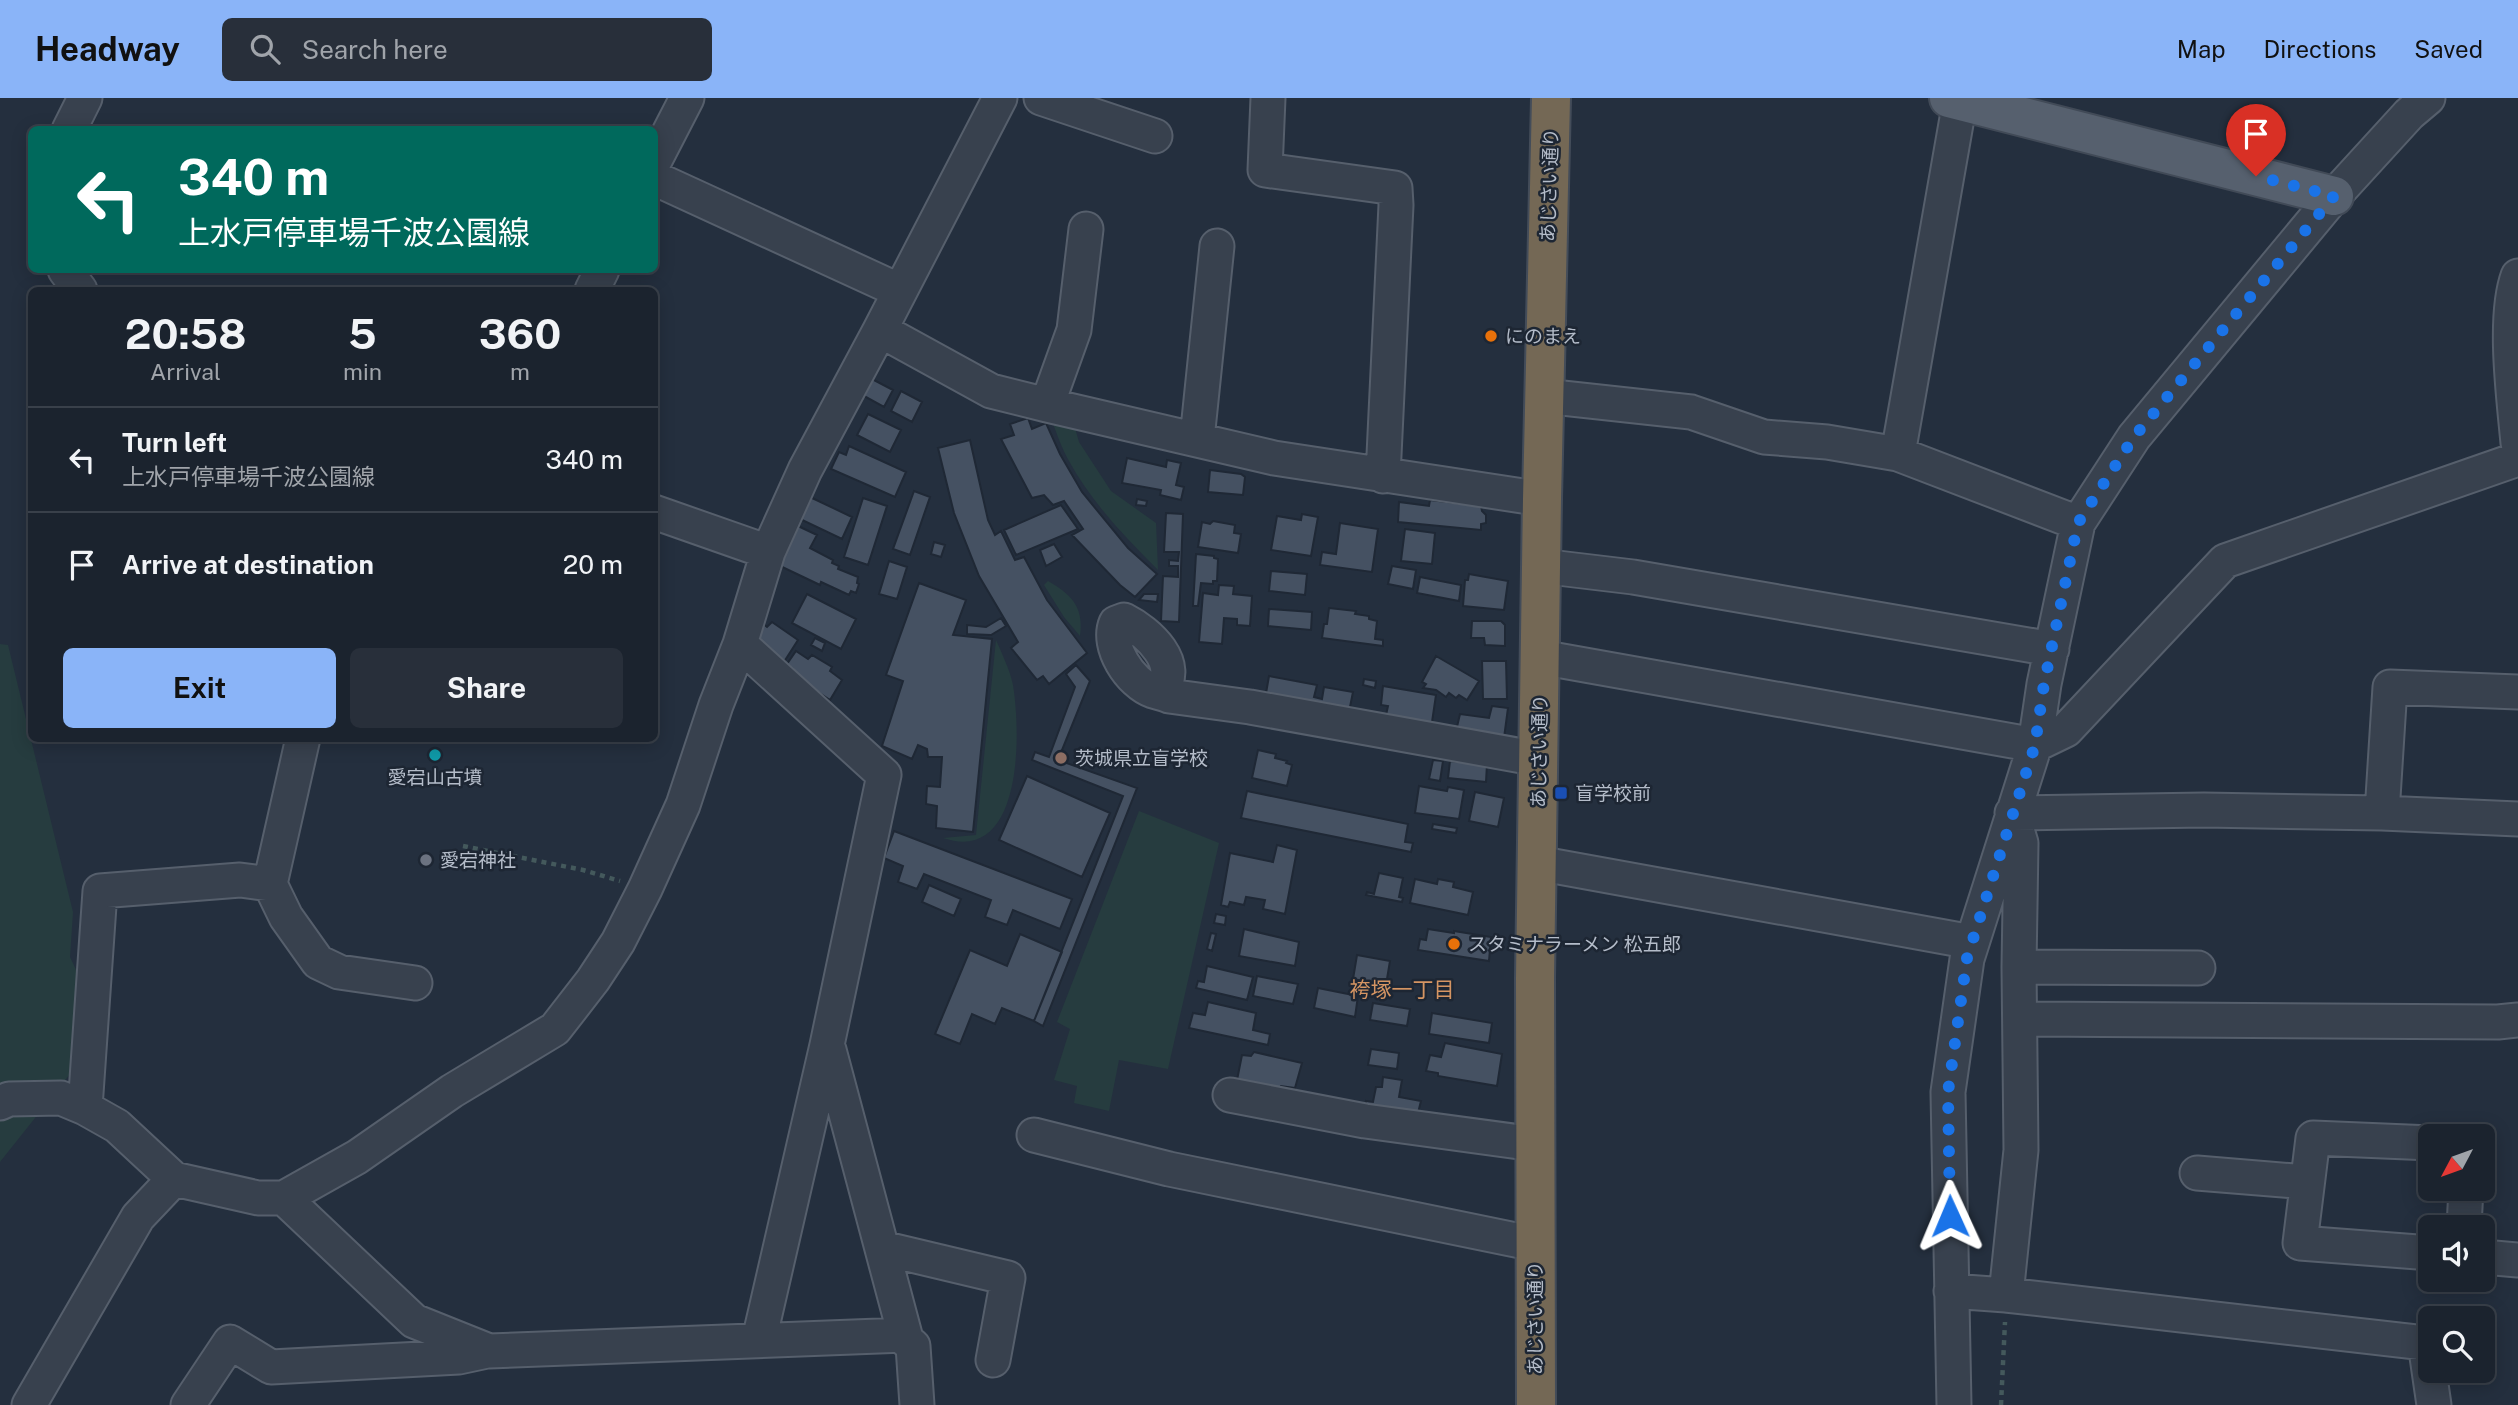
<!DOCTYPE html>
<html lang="en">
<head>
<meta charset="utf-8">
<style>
  body { margin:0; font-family:"Public Sans","Noto Sans JP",sans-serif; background:#282f3a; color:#f1f3f6; height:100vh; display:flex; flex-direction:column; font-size:26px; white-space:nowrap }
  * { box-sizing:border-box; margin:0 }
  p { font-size:23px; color:#a0a4aa }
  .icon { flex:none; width:38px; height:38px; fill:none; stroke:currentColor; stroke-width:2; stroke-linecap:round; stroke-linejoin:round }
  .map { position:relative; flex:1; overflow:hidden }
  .panel { position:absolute; left:28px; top:189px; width:630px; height:455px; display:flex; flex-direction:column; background:#1b232e; border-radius:10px; box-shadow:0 4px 18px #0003,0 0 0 2px #39404a }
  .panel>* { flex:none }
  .guide { position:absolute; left:28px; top:28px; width:630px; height:147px; border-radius:10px; box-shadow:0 4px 18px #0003,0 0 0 2px #39404a; background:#00695c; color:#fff; overflow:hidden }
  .needle { width:46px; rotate:229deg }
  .fabs { position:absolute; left:2418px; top:1026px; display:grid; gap:14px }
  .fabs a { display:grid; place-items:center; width:77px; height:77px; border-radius:10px; background:#1b232e; box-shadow:0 4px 18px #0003,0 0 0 2px #39404a; font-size:35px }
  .pin { position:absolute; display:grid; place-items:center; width:60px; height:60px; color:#fff; margin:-72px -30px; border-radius:50% 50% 50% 0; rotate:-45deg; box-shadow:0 0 7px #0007 }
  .pin .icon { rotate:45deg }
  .me { position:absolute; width:77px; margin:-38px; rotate:359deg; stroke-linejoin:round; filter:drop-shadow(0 0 5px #0008) }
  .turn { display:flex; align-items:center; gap:24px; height:147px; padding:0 35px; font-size:32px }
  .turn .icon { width:91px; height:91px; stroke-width:2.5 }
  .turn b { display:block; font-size:49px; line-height:60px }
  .eta { display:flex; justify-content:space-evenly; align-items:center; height:119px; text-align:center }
  .eta b { font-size:42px; font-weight:700; line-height:49px }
  .primary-button { display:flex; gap:14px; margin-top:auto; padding:14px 35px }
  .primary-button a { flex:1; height:80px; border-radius:10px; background:#8ab4f8; color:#111; font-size:28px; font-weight:700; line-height:80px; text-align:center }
  .primary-button a+a { background:#282f3a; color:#f1f3f6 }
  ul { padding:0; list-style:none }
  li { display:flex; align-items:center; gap:21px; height:105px; padding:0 35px; border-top:2px solid #39404a }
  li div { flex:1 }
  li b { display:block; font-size:26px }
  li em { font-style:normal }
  header { display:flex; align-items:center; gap:42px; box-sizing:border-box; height:98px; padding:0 35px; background:#8ab4f8; color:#111 }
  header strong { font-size:33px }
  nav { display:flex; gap:38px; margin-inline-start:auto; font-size:24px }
  .search { width:490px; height:63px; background:#282f3a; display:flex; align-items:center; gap:18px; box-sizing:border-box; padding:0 24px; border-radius:10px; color:#a0a4aa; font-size:26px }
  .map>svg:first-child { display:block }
</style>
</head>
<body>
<header>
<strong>Headway</strong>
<div class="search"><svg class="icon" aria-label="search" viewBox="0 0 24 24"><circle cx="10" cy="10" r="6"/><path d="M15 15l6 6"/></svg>Search here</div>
<nav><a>Map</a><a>Directions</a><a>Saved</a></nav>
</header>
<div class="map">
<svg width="2518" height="1307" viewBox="0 0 2518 1307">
  <rect width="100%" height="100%" fill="#242f3e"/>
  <path fill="#263c3f" d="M1052,323L1075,330L1079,344L1111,393L1156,425L1158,472C1125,439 1092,405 1069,363C1062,351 1057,336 1052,323Z
    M1048,483C1072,497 1084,509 1080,538L1064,519L1044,487Z
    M996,542C1002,556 1010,572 1013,587C1021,636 1023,767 943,740L976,737Z
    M0,546L8,547L73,814L70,859L103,929L82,961L0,1064Z
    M1139,713L1219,745L1168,971L1119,962L1109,1013L1074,1005L1077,988L1054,982L1070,931L1057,924Z"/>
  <path fill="#455162" stroke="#1f2835" stroke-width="2" d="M872,281L893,292L884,309L864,298Z
    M901,293L922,304L912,324L891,313Z
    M868,316L901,332L890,354L857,337Z
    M1028,320L1032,331L1046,325L1060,356L1082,394L1128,450L1157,476L1135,499L1120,487L1072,437L1083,431L1064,403L1053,407L1044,397L1032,400L1001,341L1014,337L1010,326Z
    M970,342L988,422L995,437L1001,433L1015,462L1024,459L1047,502L1087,555L1049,586L1043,578L1037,582L1011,550L1018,544L979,478L954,415L938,350Z
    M849,348L906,374L895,399L831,371L839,354L846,357Z
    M1127,360L1166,369L1167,362L1181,365L1176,387L1184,389L1181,402L1160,397L1161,392L1122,385Z
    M1210,372L1241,376L1245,379L1243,397L1208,394Z
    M914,393L930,399L910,457L893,451Z
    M810,399L852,419L842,441L800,421Z
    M863,400L887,408L868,467L844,459Z
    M1137,401L1147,403L1146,408L1136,407Z
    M1430,402L1481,408L1482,413L1486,417V425L1481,426V432L1398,424L1399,404L1429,408Z
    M1061,407L1078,431L1016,457L1004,432Z
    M1166,415L1183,416L1179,524L1161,523L1163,478L1178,479V468H1169V462L1178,463L1179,454H1164Z
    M1302,416L1318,419L1311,458L1271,452L1277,418L1301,422Z
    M1213,423L1235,427L1234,435L1241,436L1238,455L1198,449L1202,424L1210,426Z
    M1340,425L1378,431L1372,474L1320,467L1322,454L1336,456Z
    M798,428L817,437L810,450L833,462L832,465L839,468L838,471L858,479L857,485L859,486L856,495L851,493L849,497L821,484L820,487L778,467Z
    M1405,431L1435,435L1432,466L1401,463Z
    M934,444L945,447L941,459L931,456Z
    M1054,446L1062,459L1046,468L1040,452Z
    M1196,456L1214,458V460L1218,461L1217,483H1213V486L1201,485L1198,508H1193Z
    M889,463L907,469L897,501L879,496Z
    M1392,468L1416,472L1413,491L1388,486Z
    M1271,473L1307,476L1305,497L1269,493Z
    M1469,476L1508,483L1504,512L1463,508L1465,482H1468Z
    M1420,479L1461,487L1459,503L1417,495Z
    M919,485L966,502L953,537L992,541L973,734L936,730L937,708L926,706L927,688L940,689L942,659H928L927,651L918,647L912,661L882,648L903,583L886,577Z
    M1219,487L1234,488L1233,496L1252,498L1250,528L1237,527V521L1224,520L1222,546L1199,544L1203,495L1218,497Z
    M807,496L856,521L841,551L792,525Z
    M1144,496H1158L1157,504L1139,502Z
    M1329,510L1356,513L1355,516L1369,518V521L1377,523L1375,541L1383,542V548L1322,540L1324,526H1327Z
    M1269,511L1312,514L1311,532L1268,528Z
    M1001,520L1006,528L991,537L967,536V527L986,529Z
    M1472,523H1501L1505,527V548L1485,547L1484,540H1471Z
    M772,524L798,542L782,567L753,545L762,525L767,529Z
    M815,540L825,545L822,553L811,547Z
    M796,553L808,561L812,557L832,569L830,573L842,582L830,602L789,575L792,570L787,566Z
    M1436,558L1479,583L1467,602L1459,597L1456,600L1449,595L1446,599L1436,592L1423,590L1426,586L1422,584Z
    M1482,563H1506L1507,601H1483Z
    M1076,567L1090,583L1058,662L1137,690L1043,928L1034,923L1123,698L1032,662L1035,654L1049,659L1075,589L1066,576Z
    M1269,578L1317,587L1314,599L1322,601L1324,589L1353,594L1349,614L1265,601Z
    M1364,581L1376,583L1375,590L1363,587Z
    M1383,588L1436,597L1431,631L1386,617L1388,608L1381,607Z
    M1492,608L1508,610L1504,640L1456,633L1460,616L1489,620Z
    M1258,652L1276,656L1275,660L1287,663L1286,665L1292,667L1287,688L1252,680Z
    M1433,662L1443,663L1440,683L1429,681Z
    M1450,663L1487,666L1486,684L1448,680Z
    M1027,678L1110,715L1082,779L999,742Z
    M1419,688L1447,693L1448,689L1464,692L1459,721L1415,715Z
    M1247,693L1408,726L1405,744L1413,745L1411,754L1241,720Z
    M1475,694L1504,700L1498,729L1469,723Z
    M1433,726L1457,730L1456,735L1432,731Z
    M894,733L1072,801L1060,831L1013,812L1007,827L985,819L991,802L924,776L917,791L898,784L903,768L884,760Z
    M1277,747L1297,752L1285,816L1263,811L1265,802L1246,799L1244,807L1230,804L1228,809L1221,807L1230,755L1273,764Z
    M1379,775L1403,780L1399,799L1403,800L1402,804L1366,797L1367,794L1374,796Z
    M1415,781L1437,786L1438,781L1454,784L1453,789L1473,794L1468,817L1410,805Z
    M929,787L961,801L954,818L922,804Z
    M1216,816L1226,818L1225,827L1214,825Z
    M1244,831L1299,844L1295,868L1239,858Z
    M1428,831L1454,835V833L1491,839L1489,863L1418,852L1420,841L1426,842Z
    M1211,835L1216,836L1212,853L1207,851Z
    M1020,836L1062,854L1034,923L1002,910L995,926L972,916L960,946L935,936L970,852L1007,868Z
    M1357,857L1390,863L1386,887L1353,881Z
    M1207,868L1253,879L1247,902L1196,890L1198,883L1204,884Z
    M1257,878L1298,886L1293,906L1253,898Z
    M1318,890L1358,898L1355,919L1314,910Z
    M1208,904L1256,915L1253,932L1270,936L1268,947L1189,930L1193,915L1205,917Z
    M1373,905L1410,911L1407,928L1370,922Z
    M1432,915L1492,925L1489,945L1429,936Z
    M1445,945L1502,956L1497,988L1438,978V975L1426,973L1430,957L1441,959Z
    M1371,951L1399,955L1397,971L1368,967Z
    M1254,954L1302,965L1295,990L1281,988L1280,993L1237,982L1242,957L1251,958Z
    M1383,979L1402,982L1399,999L1421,1003L1417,1019L1365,1015L1366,1003L1373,1004L1376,989H1382Z"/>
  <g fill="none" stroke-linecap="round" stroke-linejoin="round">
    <g stroke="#565f6c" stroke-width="37">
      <path id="minor" d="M1041,0L1155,38
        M1268,0L1265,72L1395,90L1396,107L1383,378
        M69,32L85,0
        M654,64L687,0
        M654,80L900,193
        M65,172L80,192
        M2518,178C2503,219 2514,301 2518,345
        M592,192L602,172
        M880,232L991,293L1047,307L1274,360L1542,401
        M1544,298L1691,314L1764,339L1827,344L1898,356L2078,425
        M1047,307L1074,232L1086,131
        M1197,341L1217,148
        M1898,356L1960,3
        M654,414L768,454
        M1541,468L1633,479L2052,551
        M740,546L884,677L827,947L759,1242
        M1540,559L2035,647L2066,632L2225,463L2518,361
        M1160,594C1184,566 1148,534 1124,522L1116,525C1106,548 1130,585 1153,593C1159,595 1163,595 1169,598L1250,609L1539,661
        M303,640L270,786L286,819L318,864L339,874L415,885
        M2382,715L2518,721
        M1537,765L1972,844
        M2019,869L2198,870
        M2020,921L2498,924L2518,922
        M829,952L905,1237L906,1242L913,1248L917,1307
        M1230,997L1365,1023L1535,1046
        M0,1005L9,1001L61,1000L85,1010L117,1028L174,1081L258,1100H284L357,1059L452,993L555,931L593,882L618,844L645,791L683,707L716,607L740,546L768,454L805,372L880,232L1000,0
        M85,1010L100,793L240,782L270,786
        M1034,1037L1169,1071L1535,1146
        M2431,1045L2313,1040L2300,1145L2431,1155
        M2197,1075L2307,1084
        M284,1100L414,1223L489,1253L905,1237
        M2464,1129L2466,1090
        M882,1150L1008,1180L993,1262
        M2483,1159L2518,1162
        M1951,1193L2006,1197L2425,1245L2434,1307
        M2006,1197L2021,1052L2019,869L2021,745L2012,715L2204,712L2382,715L2390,589L2518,594
        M29,1307L138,1119L174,1081
        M188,1307L230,1244L271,1269L459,1259L487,1253
        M1954,1307L1948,994L1967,861L2035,647L2044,586L2078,425L2134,339L2334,98L2409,16L2428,0"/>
    </g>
    <g stroke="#414a57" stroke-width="42">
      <path id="major" d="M1949,0L2334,98"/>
    </g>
    <g stroke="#434c59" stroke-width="42">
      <path id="highway" d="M1536,1307L1535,880L1542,401L1551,0"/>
    </g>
    <path stroke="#44595c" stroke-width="4.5" stroke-dasharray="5 5" stroke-linecap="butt" d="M463,748L583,772L620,783
      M2001,1307L2005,1224"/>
    <use href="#minor" stroke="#38414e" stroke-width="33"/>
    <use href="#major" stroke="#56606e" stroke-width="38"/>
    <use href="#highway" stroke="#746855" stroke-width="38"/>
  </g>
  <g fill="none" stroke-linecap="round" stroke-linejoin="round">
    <path stroke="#1a73e8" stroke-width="12" stroke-dasharray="0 21.6" d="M1950,1118L1948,994L1967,860L2035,647L2044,586L2078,425L2134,339L2334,98L2256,78"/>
  </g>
  <g fill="#e8710a" stroke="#1d2633" stroke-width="2.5">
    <circle cx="1491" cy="238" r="7"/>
    <circle cx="1454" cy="846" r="7"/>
  </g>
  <circle fill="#0f9aa8" stroke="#1d2633" stroke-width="2.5" cx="435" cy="657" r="7"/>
  <circle fill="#8d6e63" stroke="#1d2633" stroke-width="2.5" cx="1061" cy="660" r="7"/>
  <rect fill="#1a4fb4" stroke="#1d2633" stroke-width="2.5" x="1554" y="688" width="14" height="14" rx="3.5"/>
  <circle fill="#6b7280" stroke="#1d2633" stroke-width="2.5" cx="426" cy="762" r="7"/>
  <g text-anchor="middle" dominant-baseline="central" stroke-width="5" stroke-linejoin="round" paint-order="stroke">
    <g font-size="19" fill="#b4bcc9" stroke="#1d2633">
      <text transform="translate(1549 87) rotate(-88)">あじさい通り</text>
      <text transform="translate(1539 653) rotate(-89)">あじさい通り</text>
      <text transform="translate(1535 1220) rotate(-90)">あじさい通り</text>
    </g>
    <g font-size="19" fill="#b4bcc9" stroke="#1d2633" text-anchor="start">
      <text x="1505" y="238">にのまえ</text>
      <text x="1075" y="660">茨城県立盲学校</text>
      <text x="435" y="679" text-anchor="middle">愛宕山古墳</text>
      <text x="1575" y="695">盲学校前</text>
      <text x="440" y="762">愛宕神社</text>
      <text x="1468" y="846">スタミナラーメン 松五郎</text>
    </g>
    <g font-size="21" fill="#d59563" stroke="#1d2633">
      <text x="1402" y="891">袴塚一丁目</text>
    </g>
  </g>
</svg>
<div class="fabs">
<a><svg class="needle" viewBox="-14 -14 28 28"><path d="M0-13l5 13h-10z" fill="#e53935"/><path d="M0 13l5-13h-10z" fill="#a0a4aa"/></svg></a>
<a><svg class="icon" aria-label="sound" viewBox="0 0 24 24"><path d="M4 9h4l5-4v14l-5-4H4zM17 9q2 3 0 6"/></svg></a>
<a><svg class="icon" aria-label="search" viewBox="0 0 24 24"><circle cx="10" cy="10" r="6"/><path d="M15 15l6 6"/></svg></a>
</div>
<div class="pin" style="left:2256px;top:78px;background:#d93025"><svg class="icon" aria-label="arrive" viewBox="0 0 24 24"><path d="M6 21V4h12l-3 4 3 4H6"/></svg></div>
<svg class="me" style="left:1950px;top:1118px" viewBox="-20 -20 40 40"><path d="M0-17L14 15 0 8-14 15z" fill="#1a73e8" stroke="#fff" stroke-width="4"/></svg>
<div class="guide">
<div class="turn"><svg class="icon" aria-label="left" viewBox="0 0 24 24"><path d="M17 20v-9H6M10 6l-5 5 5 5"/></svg><div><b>340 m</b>上水戸停車場千波公園線</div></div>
</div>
<section class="panel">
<div class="eta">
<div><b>20:58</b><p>Arrival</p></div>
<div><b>5</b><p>min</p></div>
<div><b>360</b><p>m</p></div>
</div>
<ul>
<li><svg class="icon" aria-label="left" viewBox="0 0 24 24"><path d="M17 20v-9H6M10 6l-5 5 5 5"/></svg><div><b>Turn left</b><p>上水戸停車場千波公園線</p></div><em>340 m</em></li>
<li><svg class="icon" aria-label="arrive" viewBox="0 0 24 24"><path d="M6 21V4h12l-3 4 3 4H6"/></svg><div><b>Arrive at destination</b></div><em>20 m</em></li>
</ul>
<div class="primary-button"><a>Exit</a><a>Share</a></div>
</section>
</div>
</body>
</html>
